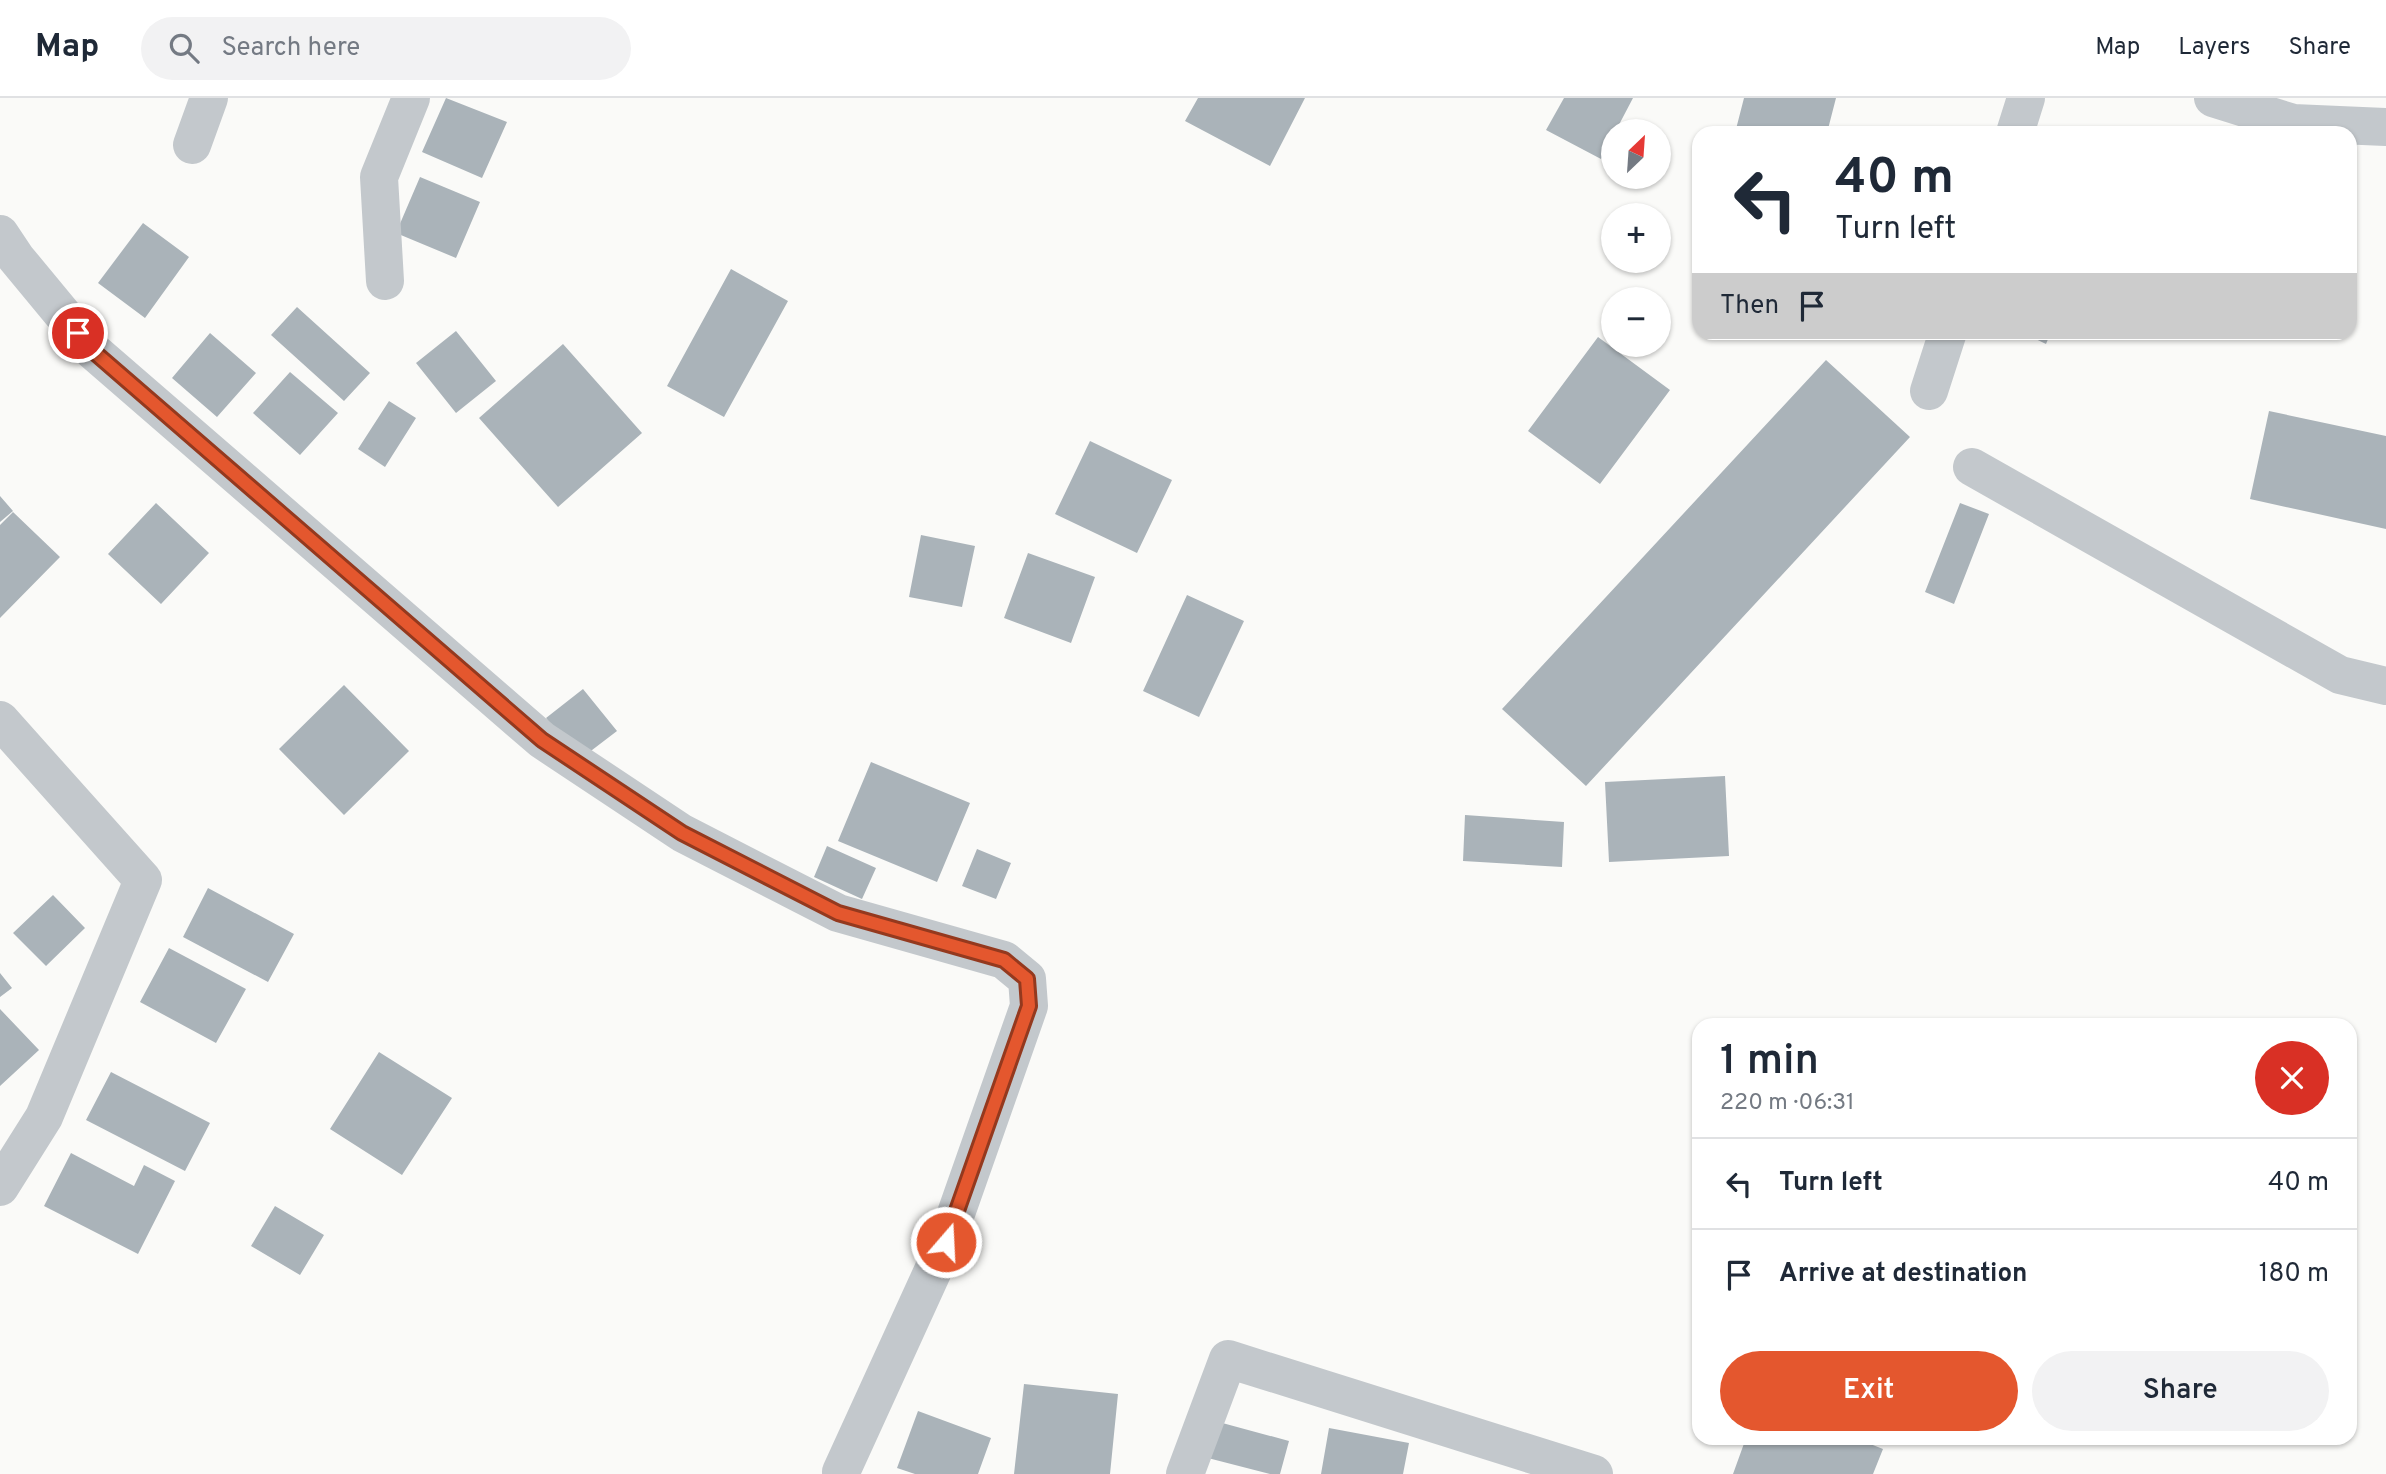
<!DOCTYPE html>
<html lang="en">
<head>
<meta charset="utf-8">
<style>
  body { margin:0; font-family:Overpass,sans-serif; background:#f2f2f3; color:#1f2937; height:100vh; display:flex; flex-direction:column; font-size:26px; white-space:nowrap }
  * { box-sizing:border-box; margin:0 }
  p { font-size:23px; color:#747a83 }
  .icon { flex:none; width:38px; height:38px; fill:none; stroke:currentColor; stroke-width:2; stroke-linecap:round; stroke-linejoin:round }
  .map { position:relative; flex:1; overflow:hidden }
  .side { position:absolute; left:1692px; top:920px; width:665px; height:427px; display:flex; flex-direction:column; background:#fff; border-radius:21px; box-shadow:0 2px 5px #0004 }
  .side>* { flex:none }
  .banner { position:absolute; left:1692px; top:28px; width:665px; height:214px; border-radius:21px; box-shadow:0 2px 5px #0004; background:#fff; color:#1f2937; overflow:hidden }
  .needle { width:46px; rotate:25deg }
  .tools { position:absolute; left:1601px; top:21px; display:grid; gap:14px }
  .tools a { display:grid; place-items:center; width:70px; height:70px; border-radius:50%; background:#fff; box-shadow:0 2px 5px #0004; font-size:35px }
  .pin { position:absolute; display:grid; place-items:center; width:60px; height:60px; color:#fff; margin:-30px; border:4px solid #fff; border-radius:50%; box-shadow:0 2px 7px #0007 }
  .me { position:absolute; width:77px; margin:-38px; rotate:19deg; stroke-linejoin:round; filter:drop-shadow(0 0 5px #0008) }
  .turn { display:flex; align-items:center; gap:24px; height:147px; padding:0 28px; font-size:32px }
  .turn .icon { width:91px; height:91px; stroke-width:2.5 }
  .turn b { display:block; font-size:49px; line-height:60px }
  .then { display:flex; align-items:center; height:66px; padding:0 28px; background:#0003; gap:14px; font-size:26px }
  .round { display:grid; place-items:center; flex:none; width:74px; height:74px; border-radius:37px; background:#f2f2f3 }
  .headline { display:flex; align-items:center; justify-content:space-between; height:119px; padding:0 28px }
  h1 { font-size:42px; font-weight:600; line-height:52px }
  .primary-button { display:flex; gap:14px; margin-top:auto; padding:14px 28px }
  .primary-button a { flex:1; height:80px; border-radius:42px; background:#e4572e; color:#fff; font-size:28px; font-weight:600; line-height:80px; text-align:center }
  .primary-button a+a { background:#f2f2f3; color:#1f2937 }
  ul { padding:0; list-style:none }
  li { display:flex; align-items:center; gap:21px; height:91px; padding:0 28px; border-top:2px solid #e0e1e3 }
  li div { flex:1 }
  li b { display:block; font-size:26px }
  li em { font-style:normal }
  header { display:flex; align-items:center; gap:42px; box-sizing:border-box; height:98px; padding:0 35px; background:#fff; border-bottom:2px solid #e0e1e3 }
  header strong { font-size:33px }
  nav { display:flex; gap:38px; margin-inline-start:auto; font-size:24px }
  .search { width:490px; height:63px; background:#f2f2f3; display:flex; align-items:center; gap:18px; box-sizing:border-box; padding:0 24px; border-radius:38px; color:#747a83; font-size:26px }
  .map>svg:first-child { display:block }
</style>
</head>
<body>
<header>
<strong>Map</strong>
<div class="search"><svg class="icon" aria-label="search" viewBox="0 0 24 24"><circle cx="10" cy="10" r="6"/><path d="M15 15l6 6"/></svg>Search here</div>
<nav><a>Map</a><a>Layers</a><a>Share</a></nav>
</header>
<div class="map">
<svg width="2386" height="1376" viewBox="0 0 2386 1376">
  <rect width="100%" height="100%" fill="#fafaf8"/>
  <path fill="#aab3b9" d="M446,0L507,24L482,80L422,54Z
    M1198,0H1305L1270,68L1185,23Z
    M1564,0H1633L1601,61L1546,32Z
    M1744,0H1836L1827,35H1735Z
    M420,79L480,104L456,160L396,135Z
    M143,125L189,159L145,220L98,185Z
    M731,171L788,203L724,319L667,288Z
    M297,209L370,275L344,303L271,237Z
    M456,233L496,283L456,315L416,265Z
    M2021,234H2051L2046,246Z
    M210,235L256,275L217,319L172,280Z
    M1598,239L1670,292L1600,386L1528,333Z
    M563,246L642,335L558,409L479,320Z
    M1826,262L1910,339L1586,688L1502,611Z
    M290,274L338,315L300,357L253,315Z
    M389,303L416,320L385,369L358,351Z
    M2269,313L2386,338V431L2250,401Z
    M1090,343L1172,382L1137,455L1055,416Z
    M0,398L13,413L0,424Z
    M156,405L209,455L161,506L108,456Z
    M1960,405L1989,416L1954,506L1925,494Z
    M13,414L60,459L0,520V427Z
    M921,437L975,448L962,509L909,499Z
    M1028,455L1095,479L1071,545L1004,520Z
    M1187,497L1244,523L1199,619L1143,593Z
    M344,587L409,653L344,717L279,651Z
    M583,591L617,633L579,662L546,620Z
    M871,664L970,705L937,784L838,743Z
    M1725,678L1729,758L1609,764L1605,684Z
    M1465,717L1564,724L1562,769L1463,763Z
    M827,748L876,770L862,801L814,779Z
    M977,751L1011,765L996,801L962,788Z
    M208,790L294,836L268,884L183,839Z
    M53,797L85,830L46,868L13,835Z
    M169,850L246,891L216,945L140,904Z
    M0,875L12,890L0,899Z
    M0,911L39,952L0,988Z
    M379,954L452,1000L402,1077L330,1031Z
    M111,974L210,1025L185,1073L86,1022Z
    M71,1055L134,1088L144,1067L175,1083L138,1156L44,1108Z
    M275,1108L324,1137L300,1177L251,1148Z
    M1024,1286L1118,1296L1110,1376H1014Z
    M918,1313L991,1340L978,1376H915L897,1370Z
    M1215,1323L1289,1343L1280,1376H1270L1204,1359Z
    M1329,1330L1409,1345L1403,1376H1321Z
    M1746,1340H1855L1883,1351L1873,1376H1733Z"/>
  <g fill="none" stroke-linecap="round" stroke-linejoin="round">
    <path stroke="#c3c8cc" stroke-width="38" d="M2213,0L2293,25L2386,29
      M2015,35L2026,0
      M192,47L209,0
      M0,136L16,160L93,253L542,642L682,735L838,815L1004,862L1027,881L1029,908L946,1144L841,1374
      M385,183L379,79L411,0
      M1929,293L1948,234
      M1972,369L2340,577L2386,588
      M0,622L143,782L44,1019L0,1089
      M1185,1376L1228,1261L1594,1376"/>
  </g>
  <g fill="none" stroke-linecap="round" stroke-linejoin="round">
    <g stroke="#94391e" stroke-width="18">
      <path id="route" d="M78,235L93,253L542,642L682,735L838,815L1004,862L1027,881L1029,908L946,1144"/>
    </g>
    <use href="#route" stroke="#e4572e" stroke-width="12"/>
  </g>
</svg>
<div class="tools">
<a><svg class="needle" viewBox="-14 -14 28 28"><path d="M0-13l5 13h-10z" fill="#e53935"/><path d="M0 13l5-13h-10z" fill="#747a83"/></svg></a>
<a>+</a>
<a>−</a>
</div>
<div class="pin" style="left:78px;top:235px;background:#d93025"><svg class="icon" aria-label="arrive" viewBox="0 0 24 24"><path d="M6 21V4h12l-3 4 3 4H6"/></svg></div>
<svg class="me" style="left:946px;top:1144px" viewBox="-20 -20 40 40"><circle r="17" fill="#e4572e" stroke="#fff" stroke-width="3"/><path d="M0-11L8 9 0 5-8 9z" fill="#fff"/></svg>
<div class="banner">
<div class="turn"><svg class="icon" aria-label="left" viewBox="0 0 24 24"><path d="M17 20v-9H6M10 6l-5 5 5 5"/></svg><div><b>40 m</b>Turn left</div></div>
<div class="then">Then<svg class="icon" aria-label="arrive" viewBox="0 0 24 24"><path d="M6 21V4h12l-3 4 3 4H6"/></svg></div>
</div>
<section class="side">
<div class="headline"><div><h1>1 min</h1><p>220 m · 06:31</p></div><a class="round" style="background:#d93025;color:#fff"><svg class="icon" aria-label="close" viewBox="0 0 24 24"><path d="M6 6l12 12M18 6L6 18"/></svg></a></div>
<ul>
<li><svg class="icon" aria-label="left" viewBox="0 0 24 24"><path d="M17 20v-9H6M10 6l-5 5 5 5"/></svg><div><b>Turn left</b></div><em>40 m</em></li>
<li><svg class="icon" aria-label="arrive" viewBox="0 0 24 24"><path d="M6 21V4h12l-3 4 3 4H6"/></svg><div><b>Arrive at destination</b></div><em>180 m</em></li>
</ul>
<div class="primary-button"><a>Exit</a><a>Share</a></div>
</section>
</div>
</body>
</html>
